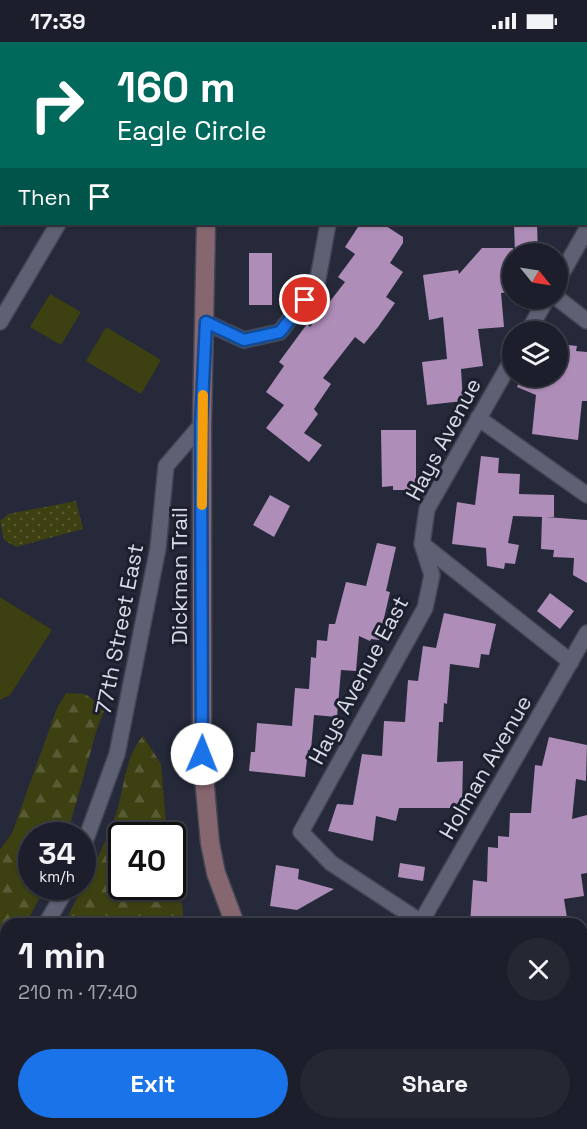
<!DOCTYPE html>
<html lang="en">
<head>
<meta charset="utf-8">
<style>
  body { margin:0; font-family:"Space Grotesk",sans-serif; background:#252733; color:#f1f3f6; height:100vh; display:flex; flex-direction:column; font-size:22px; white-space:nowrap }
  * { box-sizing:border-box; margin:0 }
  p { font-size:20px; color:#a0a2a9 }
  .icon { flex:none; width:33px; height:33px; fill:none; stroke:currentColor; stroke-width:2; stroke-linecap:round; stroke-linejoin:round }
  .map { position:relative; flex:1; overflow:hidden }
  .details { position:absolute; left:0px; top:876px; width:588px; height:212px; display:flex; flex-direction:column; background:#1c1f2b; border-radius:18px 18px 0 0; box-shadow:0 2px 4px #0004,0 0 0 2px #3a3d47 }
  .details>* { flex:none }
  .hud { position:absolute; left:0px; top:0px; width:588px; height:183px; box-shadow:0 2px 4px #0004,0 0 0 2px #3a3d47; background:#00695c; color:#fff; overflow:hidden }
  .needle { width:39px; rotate:120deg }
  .fabs { position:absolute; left:502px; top:201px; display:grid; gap:12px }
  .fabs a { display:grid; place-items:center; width:66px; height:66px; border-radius:50%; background:#1c1f2b; box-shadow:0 2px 4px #0004,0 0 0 2px #3a3d47; font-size:30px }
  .speed { position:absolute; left:18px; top:780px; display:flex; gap:12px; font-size:30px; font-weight:700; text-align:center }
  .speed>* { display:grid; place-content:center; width:78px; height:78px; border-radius:50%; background:#1c1f2b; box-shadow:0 2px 4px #0004,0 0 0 2px #3a3d47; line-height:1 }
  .speed small { font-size:15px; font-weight:400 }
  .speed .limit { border:3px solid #111; border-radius:9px; background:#fff; color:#111 }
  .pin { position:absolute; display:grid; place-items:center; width:51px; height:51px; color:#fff; margin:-26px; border:3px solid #fff; border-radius:50%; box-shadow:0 2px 6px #0007 }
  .me { position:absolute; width:66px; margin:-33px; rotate:1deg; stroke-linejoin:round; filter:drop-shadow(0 0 4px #0008) }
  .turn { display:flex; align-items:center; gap:21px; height:126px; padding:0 18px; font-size:27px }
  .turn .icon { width:78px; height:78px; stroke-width:2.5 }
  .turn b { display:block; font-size:42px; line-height:51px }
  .then { display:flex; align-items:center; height:57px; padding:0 18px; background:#0003; gap:12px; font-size:22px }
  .round { display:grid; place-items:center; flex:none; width:63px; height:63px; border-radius:32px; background:#252733 }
  .head { display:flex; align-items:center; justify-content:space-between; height:102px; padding:0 18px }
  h1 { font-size:36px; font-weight:800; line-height:45px }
  .cta { display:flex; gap:12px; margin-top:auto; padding:12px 18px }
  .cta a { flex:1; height:69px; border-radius:36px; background:#1a73e8; color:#fff; font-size:24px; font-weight:800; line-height:69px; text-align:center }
  .cta a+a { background:#252733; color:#f1f3f6 }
  .status { display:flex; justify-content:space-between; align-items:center; height:42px; padding:0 30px; background:#1c1f2b; direction:ltr }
  .status svg { height:16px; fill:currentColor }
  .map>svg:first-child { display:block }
</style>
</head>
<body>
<div class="status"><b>17:39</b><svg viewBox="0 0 49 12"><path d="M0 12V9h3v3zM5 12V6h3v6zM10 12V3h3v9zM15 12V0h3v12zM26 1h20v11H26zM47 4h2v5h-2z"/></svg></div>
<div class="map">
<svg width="587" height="1087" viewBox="0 0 587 1087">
  <defs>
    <pattern id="forest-firs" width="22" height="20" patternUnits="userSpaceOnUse" patternTransform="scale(1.5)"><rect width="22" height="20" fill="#3d4011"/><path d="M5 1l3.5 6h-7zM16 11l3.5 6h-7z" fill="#585b34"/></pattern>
    <pattern id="park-dots" width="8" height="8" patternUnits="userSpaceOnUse" patternTransform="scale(1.5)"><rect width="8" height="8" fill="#3d4011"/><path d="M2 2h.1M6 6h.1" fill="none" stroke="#585b34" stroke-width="1.8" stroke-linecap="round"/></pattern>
  </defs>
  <rect width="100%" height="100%" fill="#252939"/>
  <path fill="url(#forest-firs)" d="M66,651L85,652L105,666L97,687L67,793L32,794V844L45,845L26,882H6V913L0,918V808L12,791L57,666Z
    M143,694L161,722L167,793L122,794V844H172L173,822L183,867V882H64C81,846 103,810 116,772C125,745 124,716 143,694Z
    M6,965V1080L0,1078V970Z
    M582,996L587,999V1087H424L421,1082H582Z
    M11,1082H264L275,1087H26Z"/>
  <path fill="url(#park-dots)" d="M76,459L83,487L16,505L4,498L0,479L8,472Z"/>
  <path fill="#3d4011" d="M50,252L81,270L61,303L30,285Z
    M106,285L161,318L141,352L86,319Z
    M0,555L52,588L10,653L0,658Z"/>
  <path fill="#ae8db8" d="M360,182H383L403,195V201L390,221L403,230L386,255L395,261L378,285L364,302L355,295L323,336L331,342L314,367L318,372L304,391L322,403L309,420L266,386L284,363L266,350L284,324L279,320L307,282L310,285L345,240L338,235L355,212L345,205Z
    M514,182H537L538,212H515Z
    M482,206H513V250L501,251L504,285L478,287L483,324L461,327L463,359L427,363L422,320L447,317L443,275L429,278L423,233L458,228L459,232Z
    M249,211H272V263H249Z
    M558,302L577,304L576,309L587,310V359H582L578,398L532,392L536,353L517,345L521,334H558Z
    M381,388H416V444H411V448H393V444L382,445Z
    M481,414L499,416L498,431L520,432L519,452L554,453V475H546L587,478V541L573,533L574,516L553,515L554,508L541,507L542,475L513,474L508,501L519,503L515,522L505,521L504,527L487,524L486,506L452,502L457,460L475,463Z
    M270,453L290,464L274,495L253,483Z
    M377,501L396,505L386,549L390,550L379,598L371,597L370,599L359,594L356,629L341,628L337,675L314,673L311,708H308L305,735L249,729L251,710H255L257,681L292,684L295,646L309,647L311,615L316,616L317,598L327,599L329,582H335L346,540L366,544Z
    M550,551L574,569L560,587L537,569Z
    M444,571L496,582L489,613L481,612L479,626L450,622L447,662L444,661L443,680H439L437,720L463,719L462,766H399L396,779L376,774L373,799L328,789L337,762L353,763L362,712L382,714L384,679L405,680L408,638L418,639L423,604L436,606Z
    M549,695L587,703L586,739L576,737L572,777L587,773V831L581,832L584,854L564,857L568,882H470L473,838L487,840L488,805L498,806V794L509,795L510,771H531L535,723L542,724Z
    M400,821L425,825L423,839L398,835Z
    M276,823L299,827L298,837L334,847L297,868L270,864Z"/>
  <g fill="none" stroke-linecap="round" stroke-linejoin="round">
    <g stroke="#434653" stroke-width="18">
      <path id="street" d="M444,0L446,2
        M165,2L166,0
        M366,2L367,0
        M586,103L587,104
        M558,238L587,187
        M557,256L587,279
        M0,280L58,182
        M205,280L244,298L280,290L317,242L328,182
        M528,290L547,256
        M513,316L427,467L422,502L432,533L425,566L301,790L331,821L421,880L587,591
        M478,376L587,453
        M422,502L571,620
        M82,808L117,712L158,506L166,424L202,382
        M46,882L68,844
        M582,905L587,895
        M0,939L6,933
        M582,972L587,976"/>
    </g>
    <g stroke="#434653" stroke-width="21">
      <path id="secondary" d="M219,2V0
        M206,182L202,382V712L210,801L216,831L235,882
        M374,1082L381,1087"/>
    </g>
    <g stroke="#434653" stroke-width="21">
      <path id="primary" d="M546,0L548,2
        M586,30H587"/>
    </g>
    <use href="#street" stroke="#5d6173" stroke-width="15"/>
    <use href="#secondary" stroke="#87676f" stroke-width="18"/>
    <use href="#primary" stroke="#b26d6b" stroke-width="18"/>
  </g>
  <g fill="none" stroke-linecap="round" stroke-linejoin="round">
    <g stroke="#114b97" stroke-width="15">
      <path id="route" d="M202,712L201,382L206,280L244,298L280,290L305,258"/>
    </g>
    <use href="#route" stroke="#1a73e8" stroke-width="10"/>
    <path stroke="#f59e0b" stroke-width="10" d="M202,463L203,353"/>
  </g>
  <g text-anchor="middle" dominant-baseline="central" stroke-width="6" stroke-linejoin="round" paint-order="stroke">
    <g font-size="22" fill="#d8dbe6" stroke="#1c1f2e">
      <text transform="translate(443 397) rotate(-62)">Hays Avenue</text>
      <text transform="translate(179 534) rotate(-90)">Dickman Trail</text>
      <text transform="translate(119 587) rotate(-79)">77th Street East</text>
      <text transform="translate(358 638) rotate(-62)">Hays Avenue East</text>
      <text transform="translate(485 725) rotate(-60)">Holman Avenue</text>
    </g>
  </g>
</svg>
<div class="fabs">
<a><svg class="needle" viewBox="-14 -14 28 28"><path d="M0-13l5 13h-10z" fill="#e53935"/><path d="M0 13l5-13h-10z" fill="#a0a2a9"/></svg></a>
<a><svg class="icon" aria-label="layers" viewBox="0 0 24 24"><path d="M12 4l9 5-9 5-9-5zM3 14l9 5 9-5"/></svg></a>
</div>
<div class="speed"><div>34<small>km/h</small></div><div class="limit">40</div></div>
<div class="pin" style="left:305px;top:258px;background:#d93025"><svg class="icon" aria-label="arrive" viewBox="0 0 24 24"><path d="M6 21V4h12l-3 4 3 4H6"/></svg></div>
<svg class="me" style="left:202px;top:712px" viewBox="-20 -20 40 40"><circle r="19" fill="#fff"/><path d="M0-13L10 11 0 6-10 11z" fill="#1a73e8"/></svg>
<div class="hud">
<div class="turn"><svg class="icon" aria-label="right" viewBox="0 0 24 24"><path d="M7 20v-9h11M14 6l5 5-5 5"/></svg><div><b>160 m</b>Eagle Circle</div></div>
<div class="then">Then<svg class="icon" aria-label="arrive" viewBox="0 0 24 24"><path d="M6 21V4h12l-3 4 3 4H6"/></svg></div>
</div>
<section class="details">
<div class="head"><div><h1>1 min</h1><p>210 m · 17:40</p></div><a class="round"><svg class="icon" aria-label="close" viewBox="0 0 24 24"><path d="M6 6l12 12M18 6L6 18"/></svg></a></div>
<div class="cta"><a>Exit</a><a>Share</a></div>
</section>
</div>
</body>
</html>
